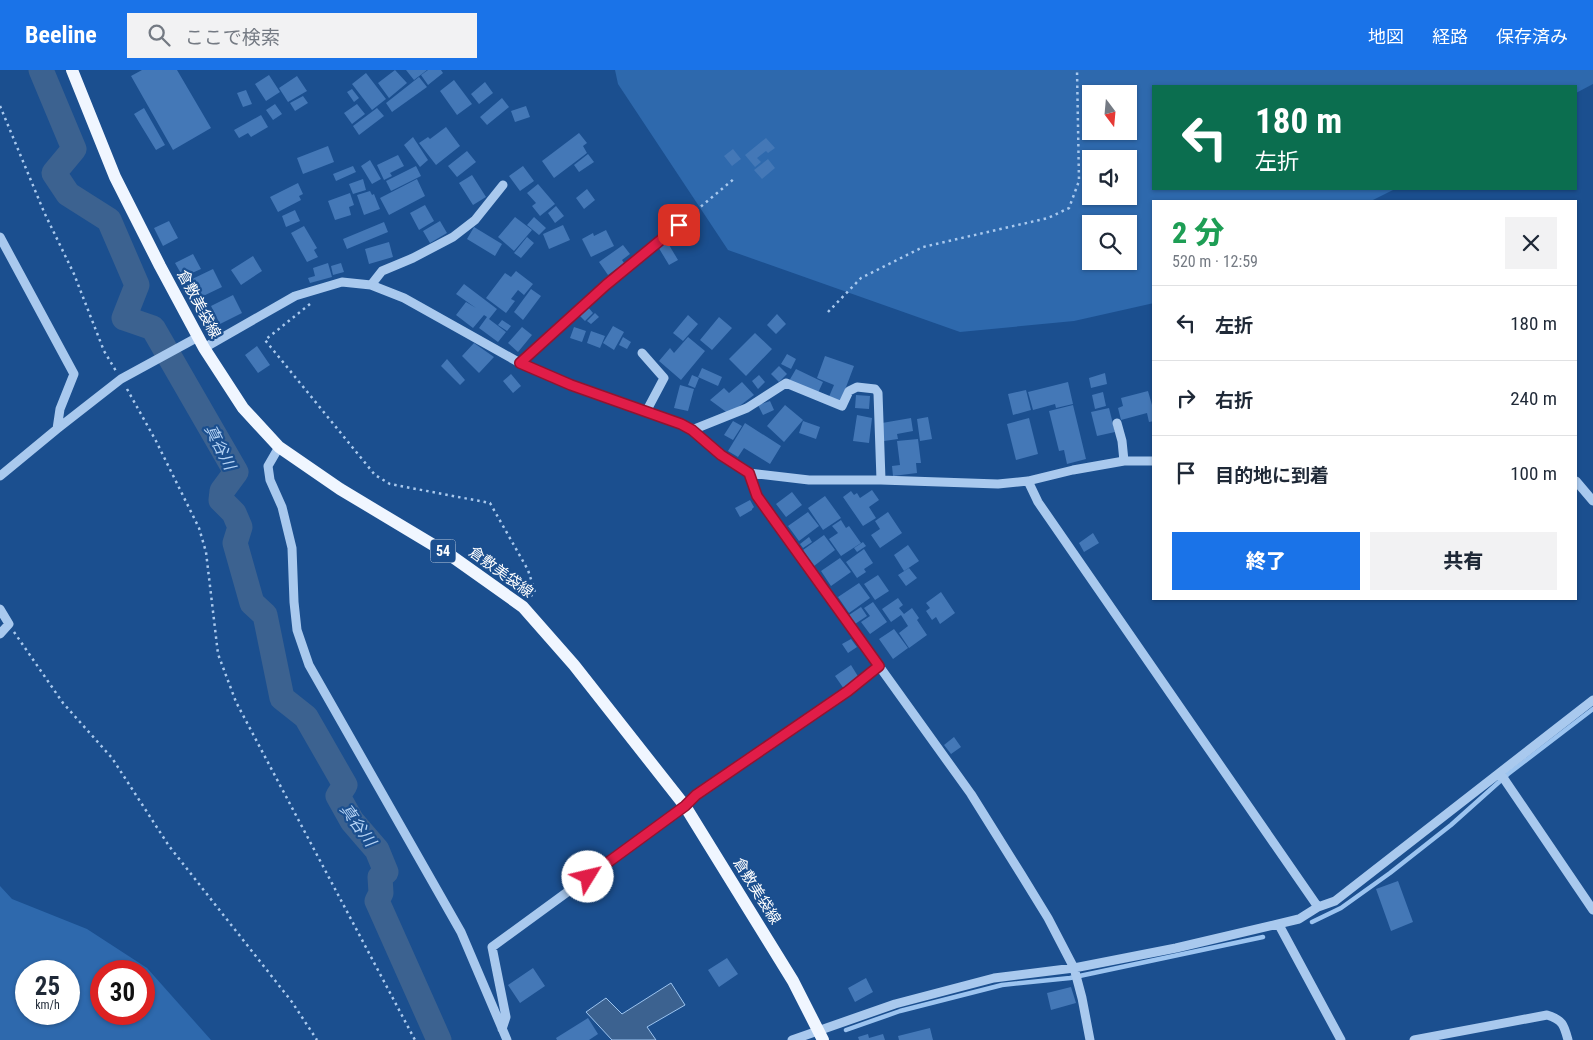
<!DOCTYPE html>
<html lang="ja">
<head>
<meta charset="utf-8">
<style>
  body { margin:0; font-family:"Roboto Condensed","Noto Sans JP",sans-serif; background:#f2f2f3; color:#1f2937; height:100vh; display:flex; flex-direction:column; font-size:19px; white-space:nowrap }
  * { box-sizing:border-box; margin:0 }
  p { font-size:16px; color:#747a83 }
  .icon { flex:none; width:28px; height:28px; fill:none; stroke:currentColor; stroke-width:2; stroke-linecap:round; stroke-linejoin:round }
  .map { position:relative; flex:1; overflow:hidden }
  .details { position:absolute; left:1152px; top:130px; width:425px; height:400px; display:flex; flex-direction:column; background:#fff; border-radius:0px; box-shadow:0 1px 4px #0004 }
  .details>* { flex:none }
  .top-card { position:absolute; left:1152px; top:15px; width:425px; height:105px; border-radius:0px; box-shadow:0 1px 4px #0004; background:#0b6e4f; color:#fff; overflow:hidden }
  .needle { width:32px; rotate:164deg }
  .fabs { position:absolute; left:1082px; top:15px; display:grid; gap:10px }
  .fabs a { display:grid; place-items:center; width:55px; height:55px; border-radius:0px; background:#fff; box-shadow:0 1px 4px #0004; font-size:25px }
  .speed { position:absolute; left:15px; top:890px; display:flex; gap:10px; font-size:25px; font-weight:700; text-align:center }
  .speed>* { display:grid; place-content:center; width:65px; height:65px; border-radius:50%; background:#fff; box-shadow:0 1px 4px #0004; line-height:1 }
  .speed small { font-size:12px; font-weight:400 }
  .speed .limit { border:8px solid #d22; background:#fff; color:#111 }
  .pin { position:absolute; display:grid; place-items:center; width:42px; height:42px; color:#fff; margin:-21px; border-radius:10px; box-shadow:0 2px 8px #0006 }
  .me { position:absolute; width:55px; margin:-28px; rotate:54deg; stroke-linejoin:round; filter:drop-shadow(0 0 4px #0008) }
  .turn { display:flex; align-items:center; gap:18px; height:105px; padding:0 20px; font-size:22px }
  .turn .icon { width:65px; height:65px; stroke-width:2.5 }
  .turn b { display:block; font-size:35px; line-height:42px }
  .round { display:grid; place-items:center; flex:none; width:52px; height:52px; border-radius:0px; background:#f2f2f3 }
  .overview { display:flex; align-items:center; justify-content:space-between; height:85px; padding:0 20px }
  h1 { font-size:30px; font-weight:800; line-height:38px; color:#1e9e55 }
  .primary-button { display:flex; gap:10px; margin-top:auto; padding:10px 20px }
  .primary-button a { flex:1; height:58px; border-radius:0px; background:#1a73e8; color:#fff; font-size:20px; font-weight:800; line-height:58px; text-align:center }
  .primary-button a+a { background:#f2f2f3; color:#1f2937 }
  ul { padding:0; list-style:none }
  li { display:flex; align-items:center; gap:15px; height:75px; padding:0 20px; border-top:1px solid #e0e1e3 }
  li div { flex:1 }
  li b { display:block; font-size:19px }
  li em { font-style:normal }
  header { display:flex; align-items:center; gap:30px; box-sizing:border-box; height:70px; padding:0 25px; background:#1a73e8; color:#fff }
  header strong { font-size:24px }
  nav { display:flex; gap:28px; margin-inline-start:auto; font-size:18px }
  .search { width:350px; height:45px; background:#f2f2f3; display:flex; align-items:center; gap:12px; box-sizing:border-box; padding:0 18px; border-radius:0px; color:#747a83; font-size:19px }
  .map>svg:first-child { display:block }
</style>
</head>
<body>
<header>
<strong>Beeline</strong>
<div class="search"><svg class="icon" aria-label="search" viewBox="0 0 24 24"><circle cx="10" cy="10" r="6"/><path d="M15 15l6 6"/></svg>ここで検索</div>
<nav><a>地図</a><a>経路</a><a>保存済み</a></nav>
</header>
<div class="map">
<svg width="1593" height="970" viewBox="0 0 1593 970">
  <rect width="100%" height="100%" fill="#1b4f8f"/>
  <path fill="#2e69ad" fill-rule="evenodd" d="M615,0H1593V14L1576,23V16H1154V119H1395L1371,131H1154V233L1074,251L960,262L728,180L618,14ZM1091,24H1129V61H1091ZM1091,89H1129V126H1091ZM1091,154H1129V191H1091Z
    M0,816L12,829L87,859L147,898L211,970H0ZM26,901H69V944H26ZM101,901H144V944H101Z"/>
  <path fill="#3c6290" stroke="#9cc4f0" d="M671,913L685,935L647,957L656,970H612L586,942L606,928L622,944Z"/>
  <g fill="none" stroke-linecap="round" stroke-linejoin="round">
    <path stroke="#9cc4f0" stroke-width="4.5" d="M1312,852L1341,838L1390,803L1451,755L1508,704L1593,639
      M846,960L900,941L1002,915L1070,908L1263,867"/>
    <path stroke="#3c6290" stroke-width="25" d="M41,0L74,79L54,103L68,124L109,150L137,215L124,248L153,258L236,402L222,421L221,430L234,443L240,457L235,473L252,533L265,545L282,628L306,647L345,715L338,726L352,751L377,780L386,802L380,807L381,823L377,831L439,970"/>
  </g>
  <path fill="#4478b7" d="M142,0H177L211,58L173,80L131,6Z
    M395,0L407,13L389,28L378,13Z
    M406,0H427L414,10Z
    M428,0H441L443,3L428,15L421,5Z
    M366,3L386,29L372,40L352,14Z
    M269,5L280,22L266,31L255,14Z
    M297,6L307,21L288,32L279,18Z
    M419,7L427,17L392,42L386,33Z
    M454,10L472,34L457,45L440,21Z
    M485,12L493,23L479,34L471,24Z
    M352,19L359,28L354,32L347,22Z
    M246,20L252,34L243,37L237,23Z
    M303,26L308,33L295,41L290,33Z
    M502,28L509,37L487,55L480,47Z
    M275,34L282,44L273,50L266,40Z
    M357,34L365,44L352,54L344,43Z
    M526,36L530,47L515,52L511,41Z
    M144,38L165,75L156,80L134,44Z
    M377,38L384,46L359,65L353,56Z
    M261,45L268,57L251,67L248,63L239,68L234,60Z
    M446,57L460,76L436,95L419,73L428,67L430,69Z
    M579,63L587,73L583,76L587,83L554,108L542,91Z
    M413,67L428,90L420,97L404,75Z
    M766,68L775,78L768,83L766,81L757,88L761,92L755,97L745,85Z
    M328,76L334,92L303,104L297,88Z
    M733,79L741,89L732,96L724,86Z
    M467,81L476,92L457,107L448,96Z
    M588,84L594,92L579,102L574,95Z
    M398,85L404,96L390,103L392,106L384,110L377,95Z
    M768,89L775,98L762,109L754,100Z
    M370,90L381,109L372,114L361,96Z
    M353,96L356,102L336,111L333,104Z
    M416,96L421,106L391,121L386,111Z
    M523,96L534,111L520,121L509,106Z
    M472,105L486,127L473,135L459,113Z
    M363,109L366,120L353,124L349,114Z
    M417,109L425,126L389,145L380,128Z
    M298,113L303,124L299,126L301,130L278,142L270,127Z
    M538,114L555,134L540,146L532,136L536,133L527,123Z
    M587,119L595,130L584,139L576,128Z
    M370,121L372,125L374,124L380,139L364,145L357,125Z
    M350,123L354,135L349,137L351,145L335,150L328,131Z
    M425,135L434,151L419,160L410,143Z
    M556,136L564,146L555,153L548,143Z
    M295,140L300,151L286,157L282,146Z
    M515,147L532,160L514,181L498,167Z
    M534,147L546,158L539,165L527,155Z
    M169,151L178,168L163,176L154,158Z
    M440,151L447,163L430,173L423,161Z
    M384,152L388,162L347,179L343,169Z
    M563,155L570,170L549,179L543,164Z
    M304,156L317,178L314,180L318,187L307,192L291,163Z
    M474,157L502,174L495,186L467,169Z
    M606,160L614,176L591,187L582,169L593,163L594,166Z
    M527,167L534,173L521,188L514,183Z
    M666,170L678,190L669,195L657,175Z
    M389,172L393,187L369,194L365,179Z
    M623,175L630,184L622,190L624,193L608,205L599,192Z
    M193,184L201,199L183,207L175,193Z
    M253,186L262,201L241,215L231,200Z
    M328,193L332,207L310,213L308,208L315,206L313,198Z
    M341,193L344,202L333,205L331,196Z
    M213,199L222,217L197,229L188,211Z
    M516,201L533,214L524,225L518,220L511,229L515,231L506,243L486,228L505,203L511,207Z
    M464,214L497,239L489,249L506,262L498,272L479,258L487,247L484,245L473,258L456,245L466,232L476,238L456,224Z
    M531,219L541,226L523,250L514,242Z
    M233,225L242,243L220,254L211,236Z
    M588,237L593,243L585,251L579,245Z
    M595,243L599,247L591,254L587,251Z
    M777,244L786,254L776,264L767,255Z
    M688,245L698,254L683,271L673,263Z
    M719,247L732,258L712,280L700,270Z
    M502,250L511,256L507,261L498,255Z
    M613,256L624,262L614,280L603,273Z
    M522,257L532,265L518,282L508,273Z
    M574,257L586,261L582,272L570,268Z
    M591,261L605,266L600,278L587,273Z
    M755,263L772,279L746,306L729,289Z
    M623,267L631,272L627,279L619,275Z
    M688,267L705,281L681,310L659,291L670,278L674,283Z
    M474,273L494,287L479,303L462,286Z
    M257,276L270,295L258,303L245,285Z
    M787,284L796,289L791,299L781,294Z
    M825,286L854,296L840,333L828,329L834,315L817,308Z
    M447,289L465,310L460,315L441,296Z
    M779,296L787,304L779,312L771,304Z
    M702,298L722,307L718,316L698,307Z
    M796,299L823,312L817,325L789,311Z
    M1105,303L1107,314L1091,318L1089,308Z
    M511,304L521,316L513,323L503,311Z
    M692,305L699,308L695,318L688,315Z
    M759,305L765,312L758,319L752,311Z
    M742,312L754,325L729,344L710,330L724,318L729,323Z
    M1068,312L1073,334L1056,338L1055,334L1033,340L1028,322Z
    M680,315L694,319L688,341L674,338Z
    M1026,320L1031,340L1013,345L1008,324Z
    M1148,321L1154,342V351L1149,352L1147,343L1121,350L1118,338L1123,336L1121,328Z
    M1103,322L1106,336L1095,339L1092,325Z
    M856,325L870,326L869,339L855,338Z
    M770,331L774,340L763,345L758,335Z
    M785,335L803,350L784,372L767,356Z
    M1073,335L1086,389L1067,394L1064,380L1059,381L1049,341Z
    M1109,338L1115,362L1097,366L1091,342Z
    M857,345L872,348L869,373L853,371Z
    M928,347L932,369L920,371L917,349Z
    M911,348L913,361L897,364L898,369L884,371L882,353Z
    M1029,348L1038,384L1016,390L1007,354Z
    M733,351L742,356L733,370L724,365Z
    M803,351L820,357L816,369L799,363Z
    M745,353L781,376L770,394L744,378L738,387L728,381Z
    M918,369L921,393H916L917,403L893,406L892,396L900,395L897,371Z
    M872,420L879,430L869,437L876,448L863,456L843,427L851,421L854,425L857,423L860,428Z
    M792,422L802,435L786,447L776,434Z
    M825,426L841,448L823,460L808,438Z
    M750,430L754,437L752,439V440L740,447L735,438Z
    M808,442L819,456L799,471L788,456Z
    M888,442L902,463L880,478L871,465L880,459L875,451Z
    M841,450L846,458L849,456L861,473L841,486L829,469L838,463L832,456Z
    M1093,463L1099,473L1084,482L1079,473Z
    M824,465L835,480L814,496L803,480Z
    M809,467L812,472L803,478L800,474Z
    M863,472L866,476L857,482L854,478Z
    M908,475L919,491L904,501L894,485Z
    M864,479L873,493L864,499L866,502L857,508L846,492Z
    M840,488L851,502L831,516L821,501Z
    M909,498L917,508L906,516L898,505Z
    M878,505L889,521L875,530L864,514Z
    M859,513L870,528L849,543L838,527Z
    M941,522L955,543L940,554L936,547L932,550L926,541L930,538L926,533Z
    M898,528L903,535L899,538L904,544L912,538L919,548L917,550L927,565L909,578L899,563L908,556L901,545L891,552L882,539Z
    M873,532L887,552L870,564L861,552L870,546L864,538Z
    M861,537L867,546L855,554L849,545Z
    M894,559L908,578L893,589L879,569Z
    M851,569L857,577L848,583L842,574Z
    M851,595L859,608L844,619L835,606Z
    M954,667L961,677L951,684L944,675Z
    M1398,811L1413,852L1391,861L1376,819Z
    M727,888L738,904L719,917L708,900Z
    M533,898L545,916L520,933L508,915Z
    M866,908L873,922L855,932L848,918Z
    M1071,917L1076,933L1051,940L1047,923Z
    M588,948L598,964L589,970H557L556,968Z
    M930,958L933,970H899L898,966Z
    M868,964L869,968L883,964L885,970H859L858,967Z"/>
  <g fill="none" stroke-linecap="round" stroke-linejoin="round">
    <path stroke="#a9c9ee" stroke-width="2.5" stroke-dasharray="2.5 4" stroke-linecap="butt" d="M0,36L44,142L74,204L104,281L116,301
      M686,149L735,108
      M310,234L265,270L375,405L390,414L490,433L528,500L535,522L531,526
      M828,242L861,208L923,177L1048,148L1069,138L1079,111L1077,0
      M127,319L156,371L199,458L206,482L218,584L236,632L415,970
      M14,562L63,633L112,688L169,776L292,932L317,970"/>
    <path stroke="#a9c9ee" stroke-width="9" d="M0,167L74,304L60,339L57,359
      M371,215L382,201L413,188L453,167L475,150L503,115
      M204,278L295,226L342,212L371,215L404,228L520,293L571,315L681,354L692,360L721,385L749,403L809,410H881L998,414L1028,411L1073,400L1124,391H1154
      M642,283L664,308L647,340
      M520,293L607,215L679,155
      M1117,353L1122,371L1124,391
      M692,360L747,338L786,313L842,336L849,321L857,317L875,319L878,323L881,410
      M279,377L268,396L270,410L282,437L292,478L294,532L297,560L309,595L461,862L507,970
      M749,403L757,426L971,724L1021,804L1048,848L1074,898L1082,928L1090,970
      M0,406L57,359L121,309L198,267
      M1028,411L1038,432L1318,837
      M1576,411L1593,431
      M0,539L9,554L0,564
      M1500,703L1593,840
      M1279,855L1341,970
      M502,959L506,947L492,877L685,736L696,725L848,621L879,596
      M792,970L895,934L994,908L1074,898L1176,878L1299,849L1318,837L1335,831L1593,630
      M1414,970L1547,945C1563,950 1564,955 1568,970"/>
    <path stroke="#f0f6ff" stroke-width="12" d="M72,0L115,107L160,196L204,278L243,338L279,377L340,419L450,485L523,537L574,595L685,736L793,911L823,970"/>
  </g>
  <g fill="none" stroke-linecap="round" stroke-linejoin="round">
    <g stroke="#92132f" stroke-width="12">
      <path id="route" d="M588,807L685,736L696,725L848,621L879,596L757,426L749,403L721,385L692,360L681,354L571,315L520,293L606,215L679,155"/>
    </g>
    <use href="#route" stroke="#e11d48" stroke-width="9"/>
  </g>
  <g text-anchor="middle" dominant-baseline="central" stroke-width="4.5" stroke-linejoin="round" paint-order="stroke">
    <rect fill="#1b4f8f" stroke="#bbcadd" stroke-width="1" x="430.5" y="469.5" width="25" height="23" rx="4"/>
    <g font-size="14" font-weight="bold" fill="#fff">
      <text x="443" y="481">54</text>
    </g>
    <g font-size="15" fill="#fff" stroke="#1b4f8f">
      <text transform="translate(199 234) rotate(62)">倉敷美袋線</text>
      <text transform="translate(501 502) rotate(36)">倉敷美袋線</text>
      <text transform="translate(757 821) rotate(58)">倉敷美袋線</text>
    </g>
    <g font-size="16" font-style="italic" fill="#b5d3f5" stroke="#1b4f8f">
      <text transform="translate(220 377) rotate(63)">真谷川</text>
      <text transform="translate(358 755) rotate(54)">真谷川</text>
    </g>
  </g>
</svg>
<div class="fabs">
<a><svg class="needle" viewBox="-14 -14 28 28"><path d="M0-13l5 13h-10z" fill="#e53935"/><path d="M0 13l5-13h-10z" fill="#747a83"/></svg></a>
<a><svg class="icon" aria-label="sound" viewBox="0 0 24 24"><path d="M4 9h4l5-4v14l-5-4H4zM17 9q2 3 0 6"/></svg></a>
<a><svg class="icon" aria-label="search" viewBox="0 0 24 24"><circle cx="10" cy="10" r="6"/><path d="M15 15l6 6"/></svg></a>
</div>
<div class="speed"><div>25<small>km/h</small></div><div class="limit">30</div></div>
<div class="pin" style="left:679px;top:155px;background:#d93025"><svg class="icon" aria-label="arrive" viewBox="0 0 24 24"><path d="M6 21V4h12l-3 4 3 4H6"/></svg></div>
<svg class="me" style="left:588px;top:807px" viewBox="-20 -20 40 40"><circle r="19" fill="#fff"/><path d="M0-13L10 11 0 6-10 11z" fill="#e11d48"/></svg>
<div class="top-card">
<div class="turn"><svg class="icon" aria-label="left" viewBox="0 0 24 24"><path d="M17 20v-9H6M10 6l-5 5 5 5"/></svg><div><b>180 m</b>左折</div></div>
</div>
<section class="details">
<div class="overview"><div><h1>2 分</h1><p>520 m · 12:59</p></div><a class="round"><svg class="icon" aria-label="close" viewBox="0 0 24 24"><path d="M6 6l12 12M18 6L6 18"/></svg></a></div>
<ul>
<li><svg class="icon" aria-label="left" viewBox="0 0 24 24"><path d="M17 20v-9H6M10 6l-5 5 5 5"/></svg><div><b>左折</b></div><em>180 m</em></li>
<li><svg class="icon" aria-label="right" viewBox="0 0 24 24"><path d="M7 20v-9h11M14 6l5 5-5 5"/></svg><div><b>右折</b></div><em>240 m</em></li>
<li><svg class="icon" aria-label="arrive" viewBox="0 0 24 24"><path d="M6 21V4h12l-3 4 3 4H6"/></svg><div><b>目的地に到着</b></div><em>100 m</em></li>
</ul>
<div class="primary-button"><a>終了</a><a>共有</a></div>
</section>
</div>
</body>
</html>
